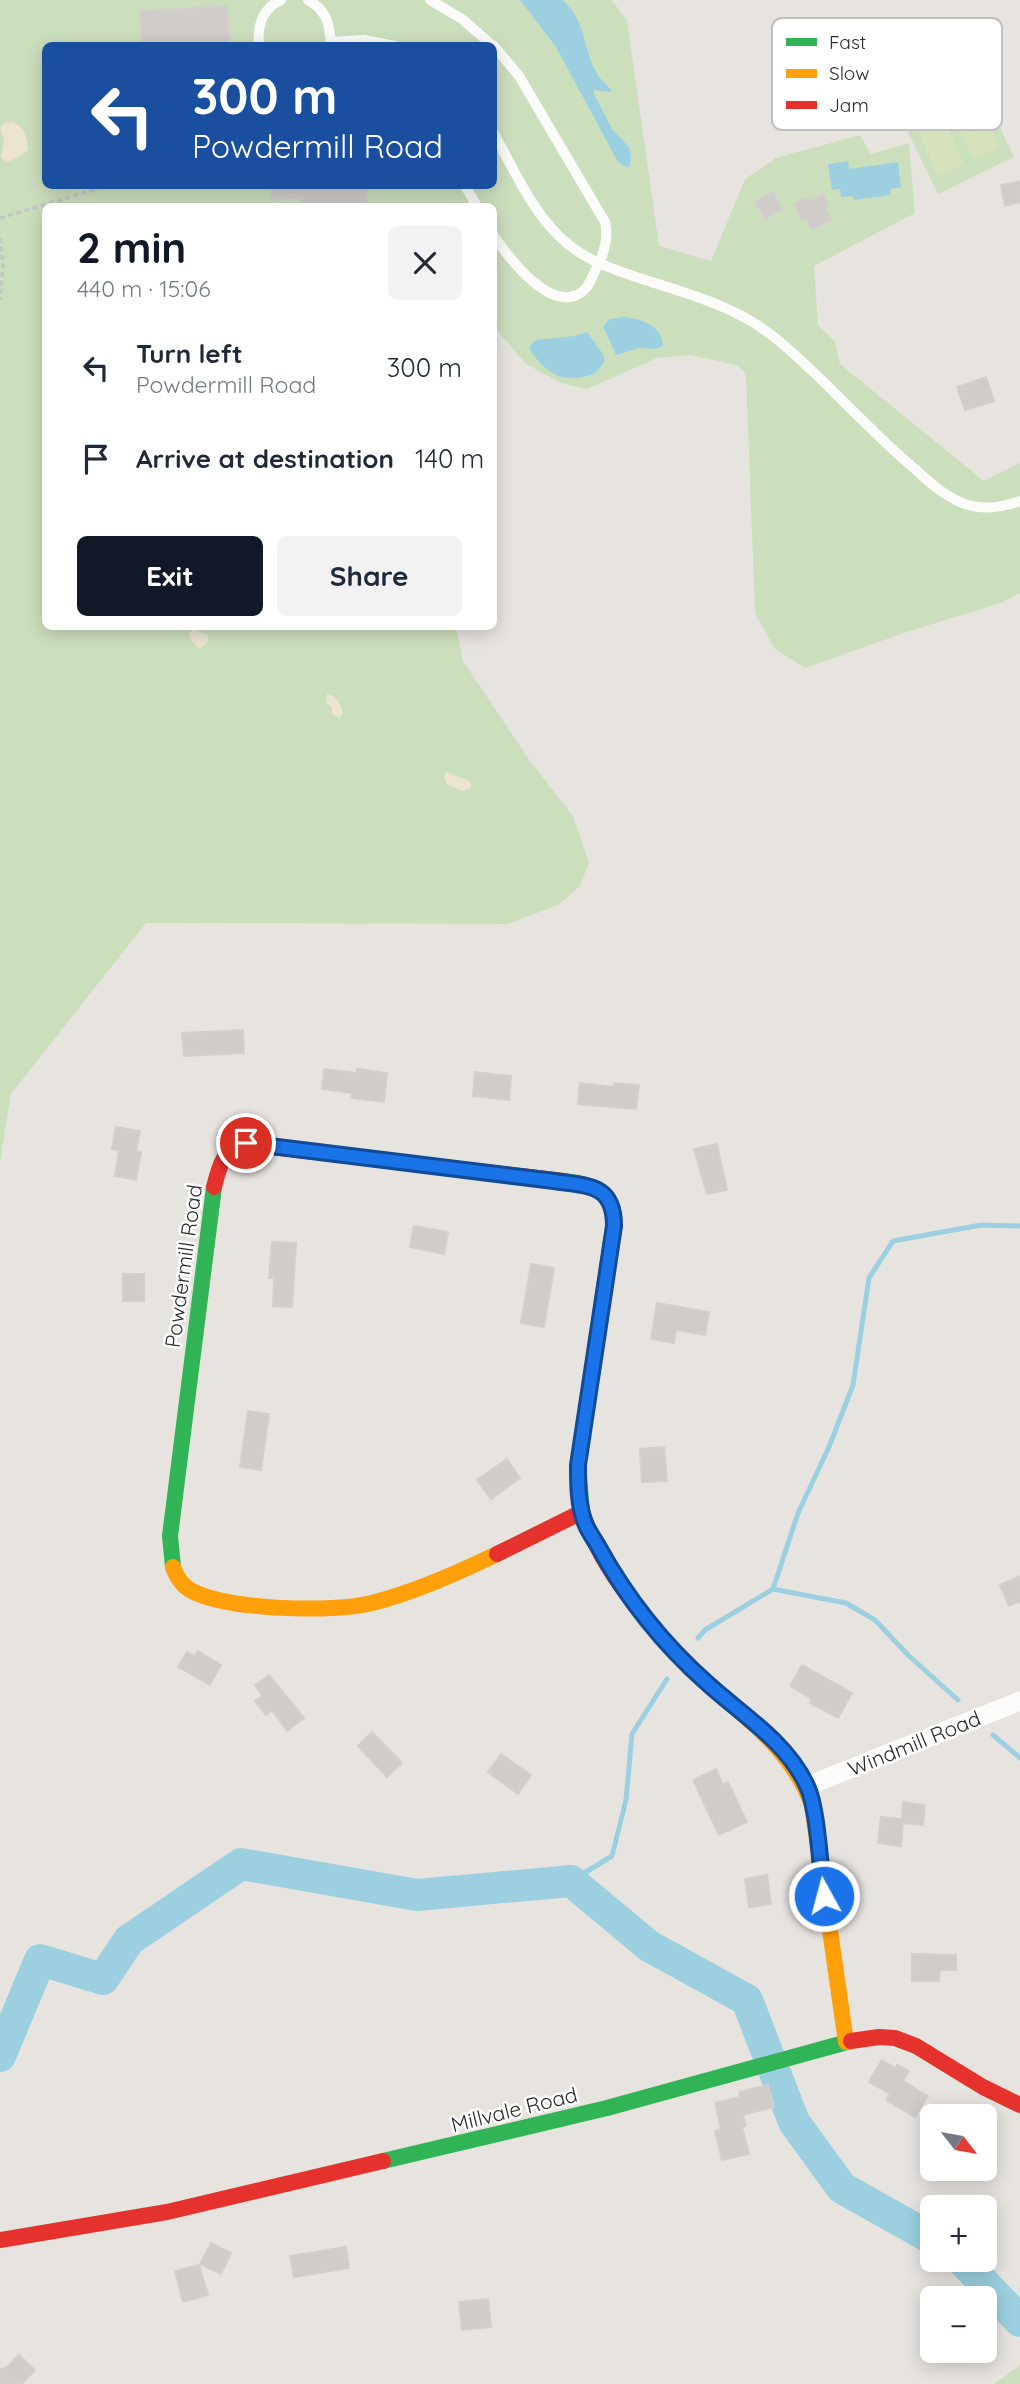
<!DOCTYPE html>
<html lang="en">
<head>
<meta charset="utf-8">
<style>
  body { margin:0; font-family:Quicksand,sans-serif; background:#f2f2f3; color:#1f2937; height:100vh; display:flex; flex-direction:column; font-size:26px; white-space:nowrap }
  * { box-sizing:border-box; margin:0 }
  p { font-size:23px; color:#747a83 }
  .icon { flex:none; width:38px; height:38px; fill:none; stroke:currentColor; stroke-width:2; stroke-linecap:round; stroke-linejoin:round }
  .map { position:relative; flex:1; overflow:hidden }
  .drawer { position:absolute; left:42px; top:203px; width:455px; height:427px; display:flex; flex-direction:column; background:#fff; border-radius:10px; box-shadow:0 4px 18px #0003 }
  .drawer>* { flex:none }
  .guide { position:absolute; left:42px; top:42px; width:455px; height:147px; border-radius:10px; box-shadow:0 4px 18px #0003; background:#1a4fa0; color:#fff; overflow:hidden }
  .needle { width:46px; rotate:121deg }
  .buttons { position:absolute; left:920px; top:2104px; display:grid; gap:14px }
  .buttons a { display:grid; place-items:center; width:77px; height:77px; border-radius:10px; background:#fff; box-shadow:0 4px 18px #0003; font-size:35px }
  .pin { position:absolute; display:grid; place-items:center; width:60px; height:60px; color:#fff; margin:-30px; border:4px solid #fff; border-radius:50%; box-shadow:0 2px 7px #0007 }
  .me { position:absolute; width:77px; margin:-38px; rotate:353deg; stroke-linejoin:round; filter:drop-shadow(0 0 5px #0008) }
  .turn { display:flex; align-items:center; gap:24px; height:147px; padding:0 35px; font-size:32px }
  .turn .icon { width:91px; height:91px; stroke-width:2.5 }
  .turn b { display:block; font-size:49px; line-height:60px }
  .round { display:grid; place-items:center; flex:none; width:74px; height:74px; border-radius:10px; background:#f2f2f3 }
  .headline { display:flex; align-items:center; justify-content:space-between; height:119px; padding:0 35px }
  h1 { font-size:42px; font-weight:700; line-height:52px; color:#111827 }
  .action { display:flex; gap:14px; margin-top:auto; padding:14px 35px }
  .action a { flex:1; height:80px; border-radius:10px; background:#111827; color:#fff; font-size:28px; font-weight:700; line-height:80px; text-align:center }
  .action a+a { background:#f2f2f3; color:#1f2937 }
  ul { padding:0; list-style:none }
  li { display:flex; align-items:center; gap:21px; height:91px; padding:0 35px }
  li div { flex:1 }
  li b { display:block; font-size:26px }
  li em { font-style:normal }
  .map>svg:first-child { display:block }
</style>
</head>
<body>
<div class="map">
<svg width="1020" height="2384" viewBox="0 0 1020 2384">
  <rect width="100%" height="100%" fill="#e7e4e0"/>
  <path fill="#ccdfbd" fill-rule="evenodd" d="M0,0H612L627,21L659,246L711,261L745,179L776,158L860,135L871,154L909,143L915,213L814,266L818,325L835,342L840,364L984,481L1020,463V593L1001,603L907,632L805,668L775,649L755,613L746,374L737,365L690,355L657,358L587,389L561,383L526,364L494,327V206H46V626L456,627L463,661L530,761L573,816L589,863L580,886L558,905L508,924L146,923L11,1094L0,1162ZM46,46H494V186H46Z
    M973,71L1014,157L938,194L896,108Z
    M1020,2365V2384H994Z"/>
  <path fill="#eae4d1" d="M13,122C24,128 28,137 28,150L15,159L6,162L1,157L4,140L0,127L5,123Z
    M194,629L209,636L207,643L200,649C195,646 190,639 189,633Z
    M327,694C335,695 342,706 343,713L339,719L332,713V707L326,703Z
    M446,772L469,781L471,785L470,789L462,791L447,784L444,777Z"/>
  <path fill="#d5e2bb" d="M973,90L1000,147L973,159L947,103Z
    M938,107L964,164L938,176L912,119Z"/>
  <path fill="#9cd0e0" d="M520,0H562C586,18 583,52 598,75C602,82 609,85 612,92L594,90V94L612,129L629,147L631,157L630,166L626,167L618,162L556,47Z
    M848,161L849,169L898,162L901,187L890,189V195L854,200L853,196L841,197L840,189L832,190L828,164Z
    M624,317C643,319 662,326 663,346L655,349L639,348L616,355L603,326L610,319Z
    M587,332L603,354L605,362L594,374C565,384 547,376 530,350V346L536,340L575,336Z"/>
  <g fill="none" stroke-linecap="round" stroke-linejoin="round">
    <path stroke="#9cd0e0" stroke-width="5" d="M773,1589L846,1603L875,1620L908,1655L958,1700
      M698,1638L705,1630L773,1589L798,1513L829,1447L853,1385L869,1278L893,1241L981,1225L1020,1226
      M993,1735L1020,1758
      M571,1881L612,1856L626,1800L632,1734L667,1679"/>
    <path stroke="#9cd0e0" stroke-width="32" d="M0,2056L40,1960L103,1979L129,1940L241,1864L417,1895L571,1881L649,1946L747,2000L794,2122L842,2188L933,2239
      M961,2259L1020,2321"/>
  </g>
  <path fill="#cfccc9" stroke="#d2d0cc" stroke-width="2" d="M227,6L229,46H142L140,11Z
    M1020,181V202L1005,206L1001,185Z
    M272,186H366L367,205L302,206L301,198L272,200Z
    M773,192L782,209L765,219L755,202Z
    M823,194L829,206L825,208L831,220L812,230L806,218L802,220L794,204L807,198L809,201Z
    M986,377L994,401L965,410L957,387Z
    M243,1030L244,1053L184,1056L182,1033Z
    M324,1069L357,1073V1069L387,1073L384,1102L351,1098L352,1093L322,1089Z
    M475,1072L511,1076L509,1100L473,1096Z
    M580,1083L614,1087V1083L639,1085L636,1109L578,1104Z
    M116,1127L140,1131L136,1151L141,1152L136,1180L115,1176L119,1151L112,1149Z
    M717,1144L727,1190L707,1194L694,1149Z
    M414,1226L448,1232L444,1254L410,1247Z
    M272,1242L296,1243L292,1307L273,1306L274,1278H269Z
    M531,1264L554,1268L544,1327L521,1323Z
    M123,1274H144V1301H123Z
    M657,1303L709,1312L705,1335L676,1330L674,1343L651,1339Z
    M248,1411L269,1414L261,1470L240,1467Z
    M664,1447L667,1481L642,1482L640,1449Z
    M507,1459L520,1478L491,1499L477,1480Z
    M1020,1576V1601L1009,1606L1000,1585Z
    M198,1651L221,1665L210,1685L178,1667L187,1652L195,1656Z
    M802,1665L852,1693L838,1718L810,1703L812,1699L790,1686Z
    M269,1675L304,1718L287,1731L272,1710L266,1715L255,1701L262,1696L255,1685Z
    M372,1732L402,1763L387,1777L358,1746Z
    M501,1754L531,1775L518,1794L488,1772Z
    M716,1769L723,1785L728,1782L747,1822L719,1835L693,1780Z
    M903,1802L925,1805L923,1825L903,1823L901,1846L878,1843L881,1817L902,1819Z
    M767,1875L771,1904L749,1907L745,1879Z
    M912,1954L956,1955V1970H940L939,1981H912Z
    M882,2060L895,2068L897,2065L909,2071L903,2081L928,2096L915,2117L886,2100L890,2094L869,2082Z
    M768,2085L774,2107L743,2115L746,2126L742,2127L749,2154L722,2160L715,2131L721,2129L715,2103L740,2097L739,2092Z
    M211,2243L231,2253L221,2274L200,2264Z
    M346,2247L349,2268L294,2277L290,2256Z
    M199,2265L208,2295L183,2302L175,2271Z
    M488,2299L491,2327L462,2330L459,2302Z
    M19,2355L35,2370L22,2384H0V2369L6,2368Z"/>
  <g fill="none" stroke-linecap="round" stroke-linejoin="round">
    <path stroke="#c6c6c5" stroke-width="3.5" stroke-dasharray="5 3.5" stroke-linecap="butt" d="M0,218L106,186
      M0,238L3,266L0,300"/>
    <path stroke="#fbfbfa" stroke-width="10" d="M308,0C327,10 330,25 331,46
      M430,0L462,19L493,46
      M331,42L364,40L395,46
      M259,46C257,25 262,9 281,0
      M494,46L519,76L605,222C609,238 604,254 596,269C593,275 590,283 586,288C556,321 509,258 494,236
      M494,134C515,171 534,217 568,244C589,262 618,271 645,280C693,295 740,308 779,341C827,381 867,429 915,469C930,483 948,499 968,505C986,510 1002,507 1020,501
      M465,186L477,206"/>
    <path stroke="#fbfbfa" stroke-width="19" d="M807,1786L1020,1701"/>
    <path stroke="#30b455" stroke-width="16" d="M564,1181C592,1185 612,1189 614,1221L578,1465L582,1512
      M173,1567L170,1536L214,1187
      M383,2161L607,2108L851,2041"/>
    <path stroke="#ff9f0a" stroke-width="16" d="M173,1567C177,1578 182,1586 192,1591C229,1610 332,1613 372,1603C415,1592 457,1573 497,1554
      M688,1665C734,1712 788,1740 812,1805L846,2042"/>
    <path stroke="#e5322d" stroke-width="16" d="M214,1187C219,1167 223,1149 245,1144L564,1181
      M497,1554L582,1512C602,1571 645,1620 688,1665
      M851,2041L879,2037L895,2038L916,2046L983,2087L1020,2105
      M0,2240L167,2212L383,2161"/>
  </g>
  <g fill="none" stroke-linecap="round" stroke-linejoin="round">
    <g stroke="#114b97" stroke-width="18">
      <path id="route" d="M246,1143L554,1181C588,1186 614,1184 614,1226L578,1465C578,1484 578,1505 585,1523C588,1531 594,1539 598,1546C626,1597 664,1645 707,1683C742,1715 787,1742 807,1786C818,1809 820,1868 824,1896"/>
    </g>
    <use href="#route" stroke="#1a73e8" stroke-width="12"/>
  </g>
  <g text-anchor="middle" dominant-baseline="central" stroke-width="5" stroke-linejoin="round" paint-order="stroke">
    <g font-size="21" fill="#2a2a2a" stroke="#fff">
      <text transform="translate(183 1266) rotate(-82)">Powdermill Road</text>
      <text transform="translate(914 1743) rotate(-22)">Windmill Road</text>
      <text transform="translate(514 2109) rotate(-14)">Millvale Road</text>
    </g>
  </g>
  <rect x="772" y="18" width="230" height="112" rx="10" fill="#fff" stroke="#bfbfbf" stroke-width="2"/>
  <rect x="786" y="38" width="31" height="8" fill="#30b455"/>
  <rect x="786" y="69" width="31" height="9" fill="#ff9f0a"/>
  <rect x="786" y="101" width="31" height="8" fill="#e5322d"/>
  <g font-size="19" fill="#2a2a2a">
    <text x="829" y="49">Fast</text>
    <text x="829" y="80">Slow</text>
    <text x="829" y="112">Jam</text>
  </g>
</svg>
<div class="buttons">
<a><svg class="needle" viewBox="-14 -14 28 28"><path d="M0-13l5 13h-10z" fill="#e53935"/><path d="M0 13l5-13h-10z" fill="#747a83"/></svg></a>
<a>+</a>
<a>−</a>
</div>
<div class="pin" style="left:246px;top:1143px;background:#d93025"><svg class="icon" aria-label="arrive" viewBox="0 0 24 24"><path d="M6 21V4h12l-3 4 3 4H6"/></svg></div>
<svg class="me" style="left:824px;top:1896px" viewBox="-20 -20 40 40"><circle r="17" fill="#1a73e8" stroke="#fff" stroke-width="3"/><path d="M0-11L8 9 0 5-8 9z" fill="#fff"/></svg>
<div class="guide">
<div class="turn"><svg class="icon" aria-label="left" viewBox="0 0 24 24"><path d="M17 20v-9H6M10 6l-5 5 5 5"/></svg><div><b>300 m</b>Powdermill Road</div></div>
</div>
<section class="drawer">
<div class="headline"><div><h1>2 min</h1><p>440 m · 15:06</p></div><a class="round"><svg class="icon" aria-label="close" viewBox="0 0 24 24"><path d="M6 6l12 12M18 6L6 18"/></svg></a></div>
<ul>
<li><svg class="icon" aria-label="left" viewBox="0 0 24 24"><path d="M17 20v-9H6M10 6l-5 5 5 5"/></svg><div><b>Turn left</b><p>Powdermill Road</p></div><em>300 m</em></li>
<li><svg class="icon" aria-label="arrive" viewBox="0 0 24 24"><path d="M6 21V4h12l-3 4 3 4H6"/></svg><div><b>Arrive at destination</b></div><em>140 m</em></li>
</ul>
<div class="action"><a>Exit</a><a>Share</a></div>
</section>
</div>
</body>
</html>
